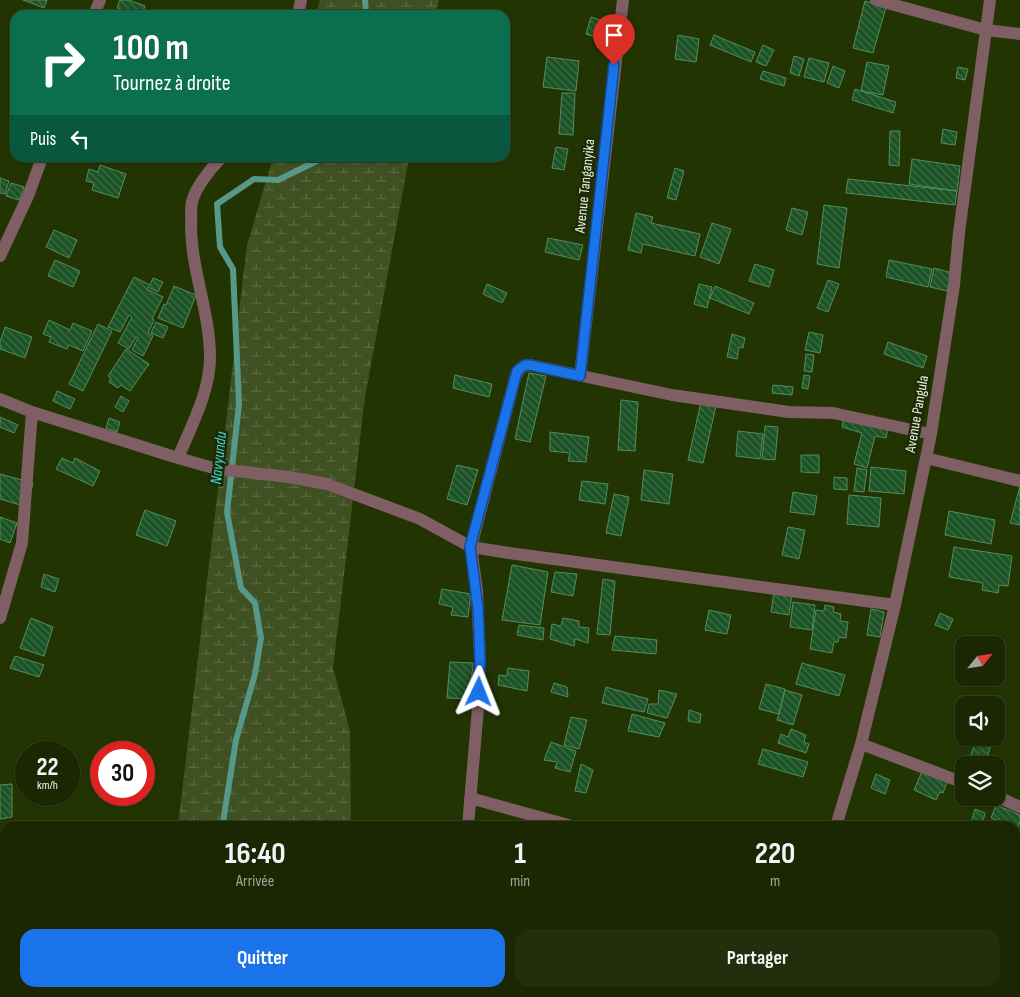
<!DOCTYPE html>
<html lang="fr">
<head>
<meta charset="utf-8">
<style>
  body { margin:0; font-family:"Sofia Sans Condensed",sans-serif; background:#232f0c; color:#f1f3f6; height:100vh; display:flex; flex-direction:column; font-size:19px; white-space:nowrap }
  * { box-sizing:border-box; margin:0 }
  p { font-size:16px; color:#9fa599 }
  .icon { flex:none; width:28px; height:28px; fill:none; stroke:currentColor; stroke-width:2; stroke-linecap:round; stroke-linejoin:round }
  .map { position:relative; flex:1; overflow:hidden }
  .details { position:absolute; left:0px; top:821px; width:1020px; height:176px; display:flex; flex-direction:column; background:#1a2702; border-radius:15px 15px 0 0; box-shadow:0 1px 4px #0004,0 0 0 1px #384424 }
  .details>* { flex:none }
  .hud { position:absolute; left:10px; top:10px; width:500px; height:152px; border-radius:15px; box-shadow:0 1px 4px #0004,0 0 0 1px #384424; background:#0b6e4f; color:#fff; overflow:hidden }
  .needle { width:32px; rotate:60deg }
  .buttons { position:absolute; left:955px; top:636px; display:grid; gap:10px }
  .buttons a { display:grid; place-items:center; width:50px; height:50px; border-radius:10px; background:#1a2702; box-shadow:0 1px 4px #0004,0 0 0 1px #384424; font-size:25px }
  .speed { position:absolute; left:15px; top:741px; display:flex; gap:10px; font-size:25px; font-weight:700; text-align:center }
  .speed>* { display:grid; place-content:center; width:65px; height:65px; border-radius:50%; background:#1a2702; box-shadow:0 1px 4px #0004,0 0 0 1px #384424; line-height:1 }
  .speed small { font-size:12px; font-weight:400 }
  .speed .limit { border:8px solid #d22; background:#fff; color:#111 }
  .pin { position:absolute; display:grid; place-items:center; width:42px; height:42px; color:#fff; margin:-51px -21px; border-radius:50% 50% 50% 0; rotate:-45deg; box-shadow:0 0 5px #0007 }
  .pin .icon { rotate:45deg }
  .me { position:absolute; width:55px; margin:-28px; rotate:2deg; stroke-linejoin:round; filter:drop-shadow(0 0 4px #0008) }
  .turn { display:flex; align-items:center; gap:18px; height:105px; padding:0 20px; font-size:22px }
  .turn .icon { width:65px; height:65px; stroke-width:2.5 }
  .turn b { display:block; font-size:35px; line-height:42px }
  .then { display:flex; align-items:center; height:48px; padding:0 20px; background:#0003; gap:10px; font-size:19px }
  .eta { display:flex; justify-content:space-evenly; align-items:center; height:85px; text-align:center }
  .eta b { font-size:30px; font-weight:700; line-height:35px }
  .button { display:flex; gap:10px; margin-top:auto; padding:10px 20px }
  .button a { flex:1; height:58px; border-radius:15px; background:#1a73e8; color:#fff; font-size:20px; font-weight:700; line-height:58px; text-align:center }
  .button a+a { background:#232f0c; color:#f1f3f6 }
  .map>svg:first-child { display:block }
</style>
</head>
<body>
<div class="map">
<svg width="1020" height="997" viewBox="0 0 1020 997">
  <defs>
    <pattern id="wetland-marsh" width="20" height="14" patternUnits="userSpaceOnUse" patternTransform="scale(1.25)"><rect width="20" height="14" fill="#3f5123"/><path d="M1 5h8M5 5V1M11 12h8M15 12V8" fill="none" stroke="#5b6a42"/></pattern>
    <pattern id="building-back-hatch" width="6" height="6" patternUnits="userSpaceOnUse" patternTransform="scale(1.25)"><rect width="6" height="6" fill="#1c5326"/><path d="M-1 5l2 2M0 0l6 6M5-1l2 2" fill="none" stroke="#3d6c45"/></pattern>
  </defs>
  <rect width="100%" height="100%" fill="#233403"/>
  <path fill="url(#wetland-marsh)" d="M320,0H439L436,15H316Z
    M273,158H409L365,397L333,668L350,731L351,826H178L247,245Z
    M159,993L353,992V997H159Z"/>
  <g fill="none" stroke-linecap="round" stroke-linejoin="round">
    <path stroke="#579889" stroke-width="6" d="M365,0L366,15
      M225,826L223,822L236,740L255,674L261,638L255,603L241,588L227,512L239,404L233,269L220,247L217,204L254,179L278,180L323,158
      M235,992L248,997"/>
  </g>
  <path fill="url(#building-back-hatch)" stroke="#558c5d" d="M23,0H47L44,8Z
    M120,0H129L145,6L142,15H135L117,8Z
    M865,1L886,7L873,53L853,48Z
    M591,17L603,21L598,38L586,34Z
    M678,35L699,39L696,62L675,59Z
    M714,35L755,52L751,62L710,45Z
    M763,45L774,50L766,66L756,62Z
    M794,56L804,59L799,76L790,73Z
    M547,57L579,61L576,91L543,87Z
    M809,58L829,63L824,82L804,77Z
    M867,62L889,66L883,95L861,91Z
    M833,66L845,71L839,88L827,83Z
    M958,67L968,69L965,80L956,78Z
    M763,71L786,78L784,86L760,79Z
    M855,89L896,102L893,113L852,100Z
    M562,93H575L573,135L559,134Z
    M943,129L957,132L955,145L941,143Z
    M890,131H900L899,166L889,165Z
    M556,147L568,149L564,170L552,168Z
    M912,159L960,166L957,191L909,184Z
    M100,165L126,174L118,198L92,190L94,183L86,181L89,169L98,172Z
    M675,168L684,171L676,200L667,198Z
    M0,178L9,181L5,194L0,193Z
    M848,179L957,191L955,205L846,193Z
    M11,183L24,187L19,200L6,196Z
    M824,205L847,208L839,268L817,264Z
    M792,208L808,212L802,235L786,230Z
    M636,213L653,217L651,223L700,234L695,256L643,244L641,253L628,250Z
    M712,223L731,229L719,264L700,257Z
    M54,230L77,240L69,258L46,247Z
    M548,238L583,245L579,260L545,252Z
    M55,260L80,271L73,287L48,276Z
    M889,260L932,269L928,287L886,277Z
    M755,264L774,270L769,287L749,281Z
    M934,268L952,273L947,291L930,287Z
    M134,277L150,285L153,278L163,282L158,292L148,287L147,289L163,297L152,319L154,320L148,333L153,336L143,356L132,350L138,338L136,337L129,349L118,343L132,317L129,315L120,332L108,327Z
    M828,280L839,284L828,312L817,308Z
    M487,284L507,293L502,303L483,294Z
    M699,284L712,287L707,308L694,304Z
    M174,286L196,295L183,328L158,318L164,304L166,305Z
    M715,286L754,303L749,314L710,298Z
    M49,320L70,330L73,323L92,331L83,351L69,345L67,349L49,342L51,337L43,334Z
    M156,322L168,327L163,338L151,333Z
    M98,324L112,331L83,391L69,384Z
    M5,327L32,337L25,358L0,349V342Z
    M809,332L823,335L820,353L805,350Z
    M732,334L745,338L743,348L739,347L737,359L727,357Z
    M888,342L927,356L923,368L884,354Z
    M126,349L149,364L130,391L121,385L118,388L109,382L111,378L108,376Z
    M806,354L814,355L812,372L804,371Z
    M529,373L546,376L530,442L515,439Z
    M455,375L492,384L489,397L453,388Z
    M804,375L810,376L808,389L802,388Z
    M773,385L793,387L792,395L772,393Z
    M57,391L75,399L70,409L53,401Z
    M121,396L129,401L123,412L115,407Z
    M621,400L638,402L635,451L618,450Z
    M701,402L716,406L703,463L688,460Z
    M0,417L18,425L14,433L0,427Z
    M844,417L888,428L886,438L875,436L867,468L854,464L862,433L842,427Z
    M109,418L120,422L117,432L106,428Z
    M765,426L778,427L775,460L762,459Z
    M738,431L763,434L760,459L736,456Z
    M550,432L589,437L586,462L568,461L570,453L550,451Z
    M801,455H819V473L801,472Z
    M62,458L73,463L75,458L100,471L93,486L56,469Z
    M457,465L478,470L467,505L447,499Z
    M871,467L906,471L904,494L869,491Z
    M857,468L867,470L864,492L854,491Z
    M644,470L673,474L669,504L641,500Z
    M0,474L33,483L27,507L0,499Z
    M834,477L847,478V490L834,489Z
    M582,481L608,484L605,504L579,500Z
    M1020,486V525L1010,523Z
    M793,492L817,496L814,515L790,512Z
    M614,494L629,497L621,536L606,533Z
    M849,495L881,498L879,527L847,524Z
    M145,510L176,521L167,546L136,535Z
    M949,511L995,520L991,544L945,535Z
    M0,517L17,523L10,543L0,539Z
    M788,527L805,530L799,559L782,555Z
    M954,547L1012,556L1008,586L999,585L998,593L982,590L983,583L949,577Z
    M512,565L548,572L540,625L502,620Z
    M555,572L577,574L573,596L551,592Z
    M44,574L59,579L55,592L41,587Z
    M603,579L615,581L610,635L597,634Z
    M442,589L471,594L468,617L451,615L453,607L439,604Z
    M774,592L792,595L789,615L771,612Z
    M793,602L815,605L812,630L790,627Z
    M825,605L834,607L833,612L841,614L840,621L848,622L846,638L839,637L838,642H834L832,653L810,649L816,610L824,611Z
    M871,609L884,612L880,637L867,635Z
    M709,610L731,615L727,634L705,630Z
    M940,613L953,619L948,630L935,625Z
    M31,618L53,627L44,656L20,648Z
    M563,618L579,621V627L589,628L588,643L575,639L574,646L550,639L552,624L561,626Z
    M519,625L544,628L543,640L517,635Z
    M615,636L657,640L656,654L612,650Z
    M15,656L44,665L39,677L10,668Z
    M450,662L473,663L470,699L447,698Z
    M802,663L845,675L839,696L796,684Z
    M508,668L529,671L527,691L498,685L499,675L507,676Z
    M554,683L567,687L568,697L551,692Z
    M766,684L785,689L779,714L759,709Z
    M606,687L648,699L644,712L602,703Z
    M659,690L677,694L667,718L647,713L649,704H658Z
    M785,690L802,695L793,725L777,720Z
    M689,710L701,714L700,723L688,721Z
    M632,714L665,723L659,737L628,731Z
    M571,717L587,720L579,749L564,745Z
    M791,729L806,735L804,742L809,744L806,753L778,743L781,734L788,737Z
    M977,738H993L985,765H974L968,763Z
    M551,742L576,751L570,772L555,768L557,762L544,760Z
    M763,749L808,762L803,777L758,764Z
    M581,764L593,770L586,793L575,791Z
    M923,769L948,780L943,793L940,792L936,800L914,790Z
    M876,774L890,780L885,794L871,788Z
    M12,784V817L0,819V785Z
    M996,805L1020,815V823L1017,829L1015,826H1011L991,818Z
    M975,809L985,813L982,826H970Z
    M698,992H713L711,997H697Z"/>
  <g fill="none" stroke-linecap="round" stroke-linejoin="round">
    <path stroke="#7f5e64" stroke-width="12" d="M876,0L986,30L1020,34
      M94,15L100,0
      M298,15L301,0
      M0,256L28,196L42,158
      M580,376L623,0
      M0,399L32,412L178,458L217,469L289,477L327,484L420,519L471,547L509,553L895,605
      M178,458C191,426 210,392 210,357C210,312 191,270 191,225C192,218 190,209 192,202C195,188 211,168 221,158
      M926,458L1020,481
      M0,618L22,543L32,412
      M861,744L964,783
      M996,796L1020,807
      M470,798L572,826
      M468,826L478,708L480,660L477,591L471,547L515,378C518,370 521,365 530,365L672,395L789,412L833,413L931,434
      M836,826L861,744L895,605L931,434L954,285L959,233L990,0
      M801,992L814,997
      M452,997L453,992"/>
  </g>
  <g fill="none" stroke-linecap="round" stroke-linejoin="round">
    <g stroke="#114b97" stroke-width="12">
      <path id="route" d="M479,692L480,660L478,608L470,547L517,371L525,365H530L580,376L614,65"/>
    </g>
    <use href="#route" stroke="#1a73e8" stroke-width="9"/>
  </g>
  <g text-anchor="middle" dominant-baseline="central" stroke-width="5" stroke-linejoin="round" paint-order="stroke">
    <g font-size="15" fill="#e4f3d2" stroke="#1d2908">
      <text transform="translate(585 186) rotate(-84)">Avenue Tanganyika</text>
      <text transform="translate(917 414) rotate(-80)">Avenue Pangula</text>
    </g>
    <g font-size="16" font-style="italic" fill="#3cdbcf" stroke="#1d2908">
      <text transform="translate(219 458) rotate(-84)">Navyundu</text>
    </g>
  </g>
</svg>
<div class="buttons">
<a><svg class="needle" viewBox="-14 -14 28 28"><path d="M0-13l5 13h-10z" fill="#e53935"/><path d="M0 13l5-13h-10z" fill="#9fa599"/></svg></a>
<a><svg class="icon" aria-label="sound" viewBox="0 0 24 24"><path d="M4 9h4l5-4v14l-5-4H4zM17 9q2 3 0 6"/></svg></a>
<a><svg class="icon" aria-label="layers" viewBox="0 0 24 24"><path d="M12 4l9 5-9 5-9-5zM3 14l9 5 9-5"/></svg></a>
</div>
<div class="speed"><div>22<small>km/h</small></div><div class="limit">30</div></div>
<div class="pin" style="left:614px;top:65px;background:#d93025"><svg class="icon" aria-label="arrive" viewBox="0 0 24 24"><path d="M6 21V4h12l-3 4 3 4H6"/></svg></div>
<svg class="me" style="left:479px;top:692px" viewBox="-20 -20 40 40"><path d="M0-17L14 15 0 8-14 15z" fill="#1a73e8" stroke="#fff" stroke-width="4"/></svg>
<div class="hud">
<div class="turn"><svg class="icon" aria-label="right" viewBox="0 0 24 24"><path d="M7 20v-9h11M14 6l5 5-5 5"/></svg><div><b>100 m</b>Tournez à droite</div></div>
<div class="then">Puis<svg class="icon" aria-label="left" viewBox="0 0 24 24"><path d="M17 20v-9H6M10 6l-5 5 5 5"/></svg></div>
</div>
<section class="details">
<div class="eta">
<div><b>16:40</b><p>Arrivée</p></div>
<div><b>1</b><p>min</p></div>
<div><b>220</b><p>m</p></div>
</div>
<div class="button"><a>Quitter</a><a>Partager</a></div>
</section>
</div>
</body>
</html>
